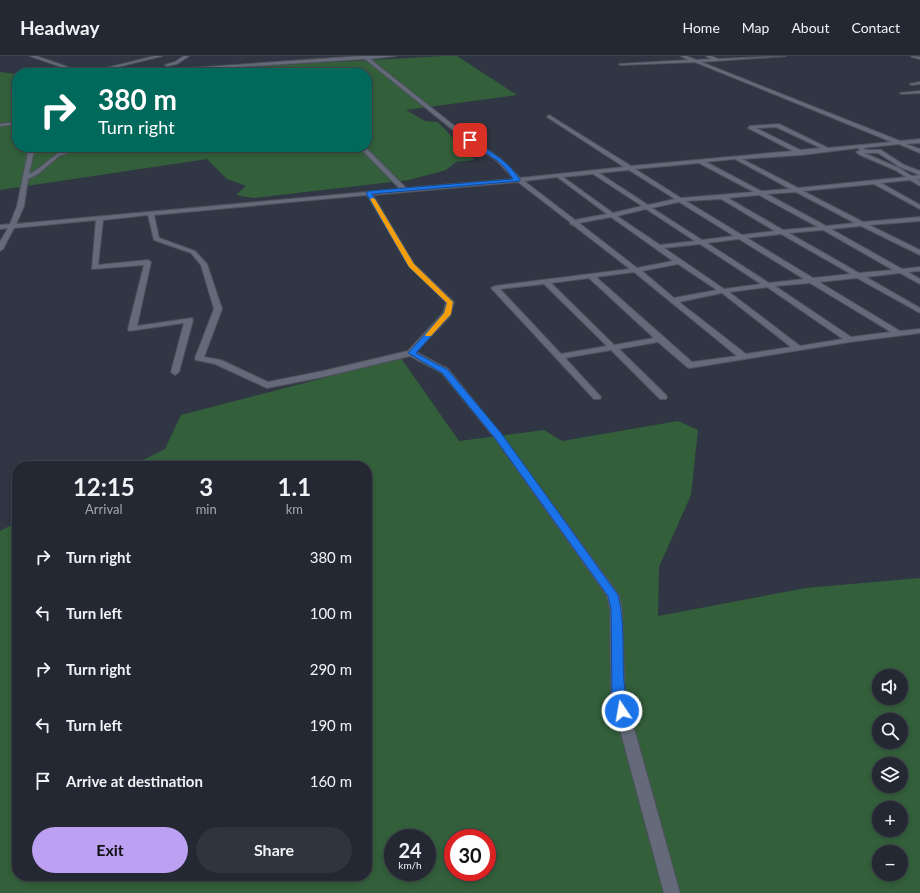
<!DOCTYPE html>
<html lang="en">
<head>
<meta charset="utf-8">
<style>
  body { margin:0; font-family:Lato,sans-serif; background:#30343e; color:#f1f3f6; height:100vh; display:flex; flex-direction:column; font-size:15px; white-space:nowrap }
  * { box-sizing:border-box; margin:0 }
  p { font-size:13px; color:#a3a6ac }
  .icon { flex:none; width:22px; height:22px; fill:none; stroke:currentColor; stroke-width:2; stroke-linecap:round; stroke-linejoin:round }
  .map { position:relative; flex:1; overflow:hidden }
  .side { position:absolute; left:12px; top:405px; width:360px; height:420px; display:flex; flex-direction:column; background:#242832; border-radius:16px; box-shadow:0 2px 6px #0003,0 0 0 1px #41444d }
  .side>* { flex:none }
  .hud { position:absolute; left:12px; top:12px; width:360px; height:84px; border-radius:16px; box-shadow:0 2px 6px #0003,0 0 0 1px #41444d; background:#00695c; color:#fff; overflow:hidden }
  .controls { position:absolute; left:872px; top:613px; display:grid; gap:8px }
  .controls a { display:grid; place-items:center; width:36px; height:36px; border-radius:50%; background:#242832; box-shadow:0 2px 6px #0003,0 0 0 1px #41444d; font-size:20px }
  .speed { position:absolute; left:384px; top:773px; display:flex; gap:8px; font-size:20px; font-weight:700; text-align:center }
  .speed>* { display:grid; place-content:center; width:52px; height:52px; border-radius:50%; background:#242832; box-shadow:0 2px 6px #0003,0 0 0 1px #41444d; line-height:1 }
  .speed small { font-size:10px; font-weight:400 }
  .speed .limit { border:6px solid #d22; background:#fff; color:#111 }
  .pin { position:absolute; display:grid; place-items:center; width:34px; height:34px; color:#fff; margin:-17px; border-radius:8px; box-shadow:0 2px 6px #0006 }
  .me { position:absolute; width:44px; margin:-22px; rotate:348deg; stroke-linejoin:round; filter:drop-shadow(0 0 3px #0008) }
  .turn { display:flex; align-items:center; gap:14px; height:84px; padding:0 20px; font-size:18px }
  .turn .icon { width:52px; height:52px; stroke-width:2.5 }
  .turn b { display:block; font-size:28px; line-height:34px }
  .eta { display:flex; justify-content:space-evenly; align-items:center; height:68px; text-align:center }
  .eta b { font-size:24px; font-weight:700; line-height:28px }
  .primary-button { display:flex; gap:8px; margin-top:auto; padding:8px 20px }
  .primary-button a { flex:1; height:46px; border-radius:24px; background:#bca0f2; color:#111; font-size:16px; font-weight:700; line-height:46px; text-align:center }
  .primary-button a+a { background:#30343e; color:#f1f3f6 }
  ul { padding:0; list-style:none }
  li { display:flex; align-items:center; gap:12px; height:56px; padding:0 20px }
  li div { flex:1 }
  li b { display:block; font-size:15px }
  li em { font-style:normal }
  header { display:flex; align-items:center; gap:24px; box-sizing:border-box; height:56px; padding:0 20px; background:#242832; border-bottom:1px solid #41444d }
  header strong { font-size:19px }
  nav { display:flex; gap:22px; margin-inline-start:auto; font-size:14px }
  .map>svg:first-child { display:block }
</style>
</head>
<body>
<header>
<strong>Headway</strong>
<nav><a>Home</a><a>Map</a><a>About</a><a>Contact</a></nav>
</header>
<div class="map">
<svg width="920" height="837" viewBox="0 0 920 837">
  <rect width="100%" height="100%" fill="#303643"/>
  <path fill="#335f3b" fill-rule="evenodd" d="M445,0H457L517,39L406,54L425,65L438,66L474,104L456,106L446,114L409,124L253,142L236,139L246,130L227,123L207,103L0,134V16L17,18V91H367V17H178L262,10Z
    M401,302L459,385L544,374L562,385L678,365L698,374L691,439L659,511L658,560L806,532L920,522V837H0V475L17,466V820H367V410H131L165,393L181,359ZM879,620H901V642H879ZM879,664H901V686H879ZM879,708H901V730H879ZM879,752H901V774H879ZM393,782H427V816H393ZM453,782H487V816H453ZM879,796H901V818H879Z"/>
  <g fill="none" stroke-linecap="round" stroke-linejoin="round">
    <g stroke="#4d515c" stroke-width="2">
      <path id="minor" d="M30,0H36L85,17H79Z
        M155,0H162L93,17H86Z
        M184,0H189L177,8L167,10L165,9L175,6Z
        M362,0H396L370,3L462,76L501,103L520,122L624,111L547,61L549,59L631,110L793,95L748,72L750,70L779,68L828,92L892,86L695,6L621,9L619,8L689,4L681,0H686L696,4L712,3L706,0H711L718,3L786,0L701,6L900,85L920,83V87L906,88L920,93V97L899,88L863,92L866,94H881L904,109L920,115V119L900,111L878,97H864L899,112L912,120L920,119V123H916L920,125V130L910,124L881,127L920,149V153L874,128L803,135L863,166L920,161V165L869,169L920,194V199L861,170L831,173L902,213L920,211V215L908,216L920,223V228L900,217L866,221L920,252V257L857,222L819,226L900,275L920,273V277L850,286L690,312L687,311L658,286L619,293L666,339L667,341L666,343H660L611,294L565,302L601,341L600,343H594L491,232L495,230L630,213L573,169L570,168V166L518,126L373,139L414,208L454,246L450,260L416,296L448,313L500,377L619,539L622,553L625,640L680,837H664L611,640L610,553L607,540L494,381L442,317L410,300L323,321L267,332L215,308L196,304L195,302L214,253L201,209L191,197L154,184L148,159L103,164L98,209L148,204L151,206L137,270L192,262L193,264L179,316L175,319L171,316L184,267L129,275L128,273L144,209L92,213L96,164L14,172L3,193L0,195V186L8,172L0,173V169L10,168L17,150L29,91H35L29,118C49,109 55,91 82,91L59,100L38,118L28,123L24,150L16,168L400,133L359,91H365L406,132L514,123L497,105L458,78L365,3L140,17H118ZM776,71L821,92L800,94L756,72ZM858,92L860,94L856,96L860,99L895,114L906,121L798,132L742,103L801,99ZM735,103L790,133L761,135L706,106ZM699,107L754,136L681,142L635,113ZM629,114L675,143L648,149L599,117ZM593,118L642,150L613,157L563,121ZM557,121L607,158L575,164L524,125ZM796,136L855,167L826,170L767,138ZM367,139L409,210L446,246L443,257L408,295L323,315L268,326L221,304L204,301L222,253L207,208L195,195L159,182L154,159ZM759,139L818,171L783,174L728,142ZM721,143L775,175L742,179L686,145ZM679,146L734,180L702,184L652,152ZM646,153L695,185L660,189L617,160ZM611,161L673,205L637,212L579,167ZM823,174L893,214L859,217L789,177ZM781,178L851,218L813,222L747,182ZM739,183L804,223L769,227L707,187ZM700,188L761,228L724,233L664,192ZM678,208L717,234L674,242L642,215ZM634,216L737,300L692,306L596,221ZM589,222L654,282L614,289L551,227ZM810,227L891,276L851,281L775,230ZM544,228L607,290L561,298L500,233ZM767,231L843,283L800,290L729,236ZM722,237L791,291L746,298L679,246Z
        M911,0L920,1V3L912,1Z
        M920,26V28L912,29L910,28Z
        M17,33V35L13,36L11,35Z
        M920,35V37L902,38L900,37Z
        M17,66V68L0,70V68Z"/>
    </g>
    <use href="#minor" fill="#646a79" fill-rule="evenodd"/>
  </g>
  <path fill="#1a73e8" stroke="#114b97" d="M468,83H472L501,103L510,111L520,123V125L372,138L414,208L453,246L450,259L416,297L448,314L501,377L618,539C628,577 618,618 629,655L627,659L622,661L618,659L612,640L611,553L608,540L494,381L442,317L408,297L444,257L447,247L409,211L366,137L369,135L513,123L506,113L498,105L468,85Z"/>
  <path fill="#f59e0b" d="M373,142L375,143L414,208L453,246L451,258L431,280H426L425,279L444,257L447,247L409,211L370,143Z"/>
</svg>
<div class="controls">
<a><svg class="icon" aria-label="sound" viewBox="0 0 24 24"><path d="M4 9h4l5-4v14l-5-4H4zM17 9q2 3 0 6"/></svg></a>
<a><svg class="icon" aria-label="search" viewBox="0 0 24 24"><circle cx="10" cy="10" r="6"/><path d="M15 15l6 6"/></svg></a>
<a><svg class="icon" aria-label="layers" viewBox="0 0 24 24"><path d="M12 4l9 5-9 5-9-5zM3 14l9 5 9-5"/></svg></a>
<a>+</a>
<a>−</a>
</div>
<div class="speed"><div>24<small>km/h</small></div><div class="limit">30</div></div>
<div class="pin" style="left:470px;top:84px;background:#d93025"><svg class="icon" aria-label="arrive" viewBox="0 0 24 24"><path d="M6 21V4h12l-3 4 3 4H6"/></svg></div>
<svg class="me" style="left:622px;top:655px" viewBox="-20 -20 40 40"><circle r="17" fill="#1a73e8" stroke="#fff" stroke-width="3"/><path d="M0-11L8 9 0 5-8 9z" fill="#fff"/></svg>
<div class="hud">
<div class="turn"><svg class="icon" aria-label="right" viewBox="0 0 24 24"><path d="M7 20v-9h11M14 6l5 5-5 5"/></svg><div><b>380 m</b>Turn right</div></div>
</div>
<section class="side">
<div class="eta">
<div><b>12:15</b><p>Arrival</p></div>
<div><b>3</b><p>min</p></div>
<div><b>1.1</b><p>km</p></div>
</div>
<ul>
<li><svg class="icon" aria-label="right" viewBox="0 0 24 24"><path d="M7 20v-9h11M14 6l5 5-5 5"/></svg><div><b>Turn right</b></div><em>380 m</em></li>
<li><svg class="icon" aria-label="left" viewBox="0 0 24 24"><path d="M17 20v-9H6M10 6l-5 5 5 5"/></svg><div><b>Turn left</b></div><em>100 m</em></li>
<li><svg class="icon" aria-label="right" viewBox="0 0 24 24"><path d="M7 20v-9h11M14 6l5 5-5 5"/></svg><div><b>Turn right</b></div><em>290 m</em></li>
<li><svg class="icon" aria-label="left" viewBox="0 0 24 24"><path d="M17 20v-9H6M10 6l-5 5 5 5"/></svg><div><b>Turn left</b></div><em>190 m</em></li>
<li><svg class="icon" aria-label="arrive" viewBox="0 0 24 24"><path d="M6 21V4h12l-3 4 3 4H6"/></svg><div><b>Arrive at destination</b></div><em>160 m</em></li>
</ul>
<div class="primary-button"><a>Exit</a><a>Share</a></div>
</section>
</div>
</body>
</html>
